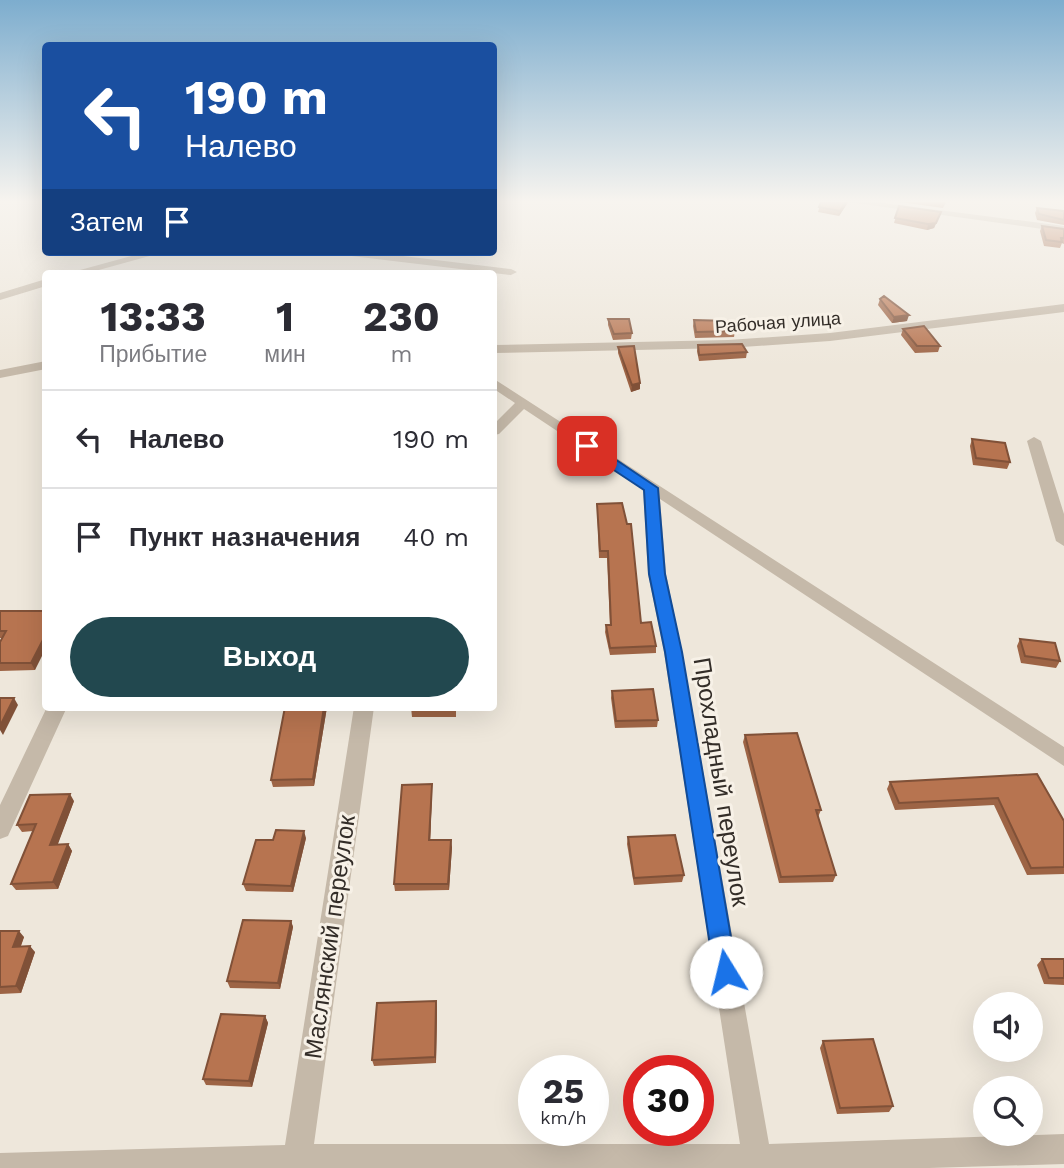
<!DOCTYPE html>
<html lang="ru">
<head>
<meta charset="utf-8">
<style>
  body { margin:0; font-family:"Work Sans",sans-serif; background:#f2f2f3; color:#2b2b33; height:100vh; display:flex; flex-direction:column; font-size:26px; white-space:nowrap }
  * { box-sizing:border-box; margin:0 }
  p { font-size:23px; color:#7c7c81 }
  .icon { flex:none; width:38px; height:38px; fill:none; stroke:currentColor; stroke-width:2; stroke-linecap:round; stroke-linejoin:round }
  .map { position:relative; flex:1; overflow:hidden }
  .side { position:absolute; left:42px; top:270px; width:455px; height:441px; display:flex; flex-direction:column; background:#fff; border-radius:7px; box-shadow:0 7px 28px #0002 }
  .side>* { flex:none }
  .hud { position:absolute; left:42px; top:42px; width:455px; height:214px; border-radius:7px; box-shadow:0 7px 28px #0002; background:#1a4fa0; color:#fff; overflow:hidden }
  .fabs { position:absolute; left:973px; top:992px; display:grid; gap:14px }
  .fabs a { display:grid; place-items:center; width:70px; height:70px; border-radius:50%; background:#fff; box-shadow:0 7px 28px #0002; font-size:35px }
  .speed { position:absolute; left:518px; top:1055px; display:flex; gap:14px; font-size:35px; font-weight:700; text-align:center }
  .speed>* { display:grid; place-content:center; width:91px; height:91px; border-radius:50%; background:#fff; box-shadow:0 7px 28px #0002; line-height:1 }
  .speed small { font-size:18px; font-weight:400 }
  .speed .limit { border:10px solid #d22; background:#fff; color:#111 }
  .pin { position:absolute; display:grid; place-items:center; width:60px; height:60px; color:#fff; margin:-30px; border-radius:14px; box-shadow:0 4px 10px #0006 }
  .me { position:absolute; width:77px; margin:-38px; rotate:351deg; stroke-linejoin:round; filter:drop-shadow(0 0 5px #0008) }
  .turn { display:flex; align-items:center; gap:24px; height:147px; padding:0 28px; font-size:32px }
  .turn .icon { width:91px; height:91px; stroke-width:2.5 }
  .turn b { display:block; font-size:49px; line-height:60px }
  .then { display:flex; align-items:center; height:66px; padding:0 28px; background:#0003; gap:14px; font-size:26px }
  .eta { display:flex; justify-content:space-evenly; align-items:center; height:119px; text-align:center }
  .eta b { font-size:42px; font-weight:700; line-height:49px }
  .primary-button { display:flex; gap:14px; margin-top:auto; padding:14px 28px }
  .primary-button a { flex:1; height:80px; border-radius:42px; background:#22484f; color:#fff; font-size:28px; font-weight:700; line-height:80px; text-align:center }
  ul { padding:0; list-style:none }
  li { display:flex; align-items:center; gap:21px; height:98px; padding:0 28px; border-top:2px solid #e1e1e2 }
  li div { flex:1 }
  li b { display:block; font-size:26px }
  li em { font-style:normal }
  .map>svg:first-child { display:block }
</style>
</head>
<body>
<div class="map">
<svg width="1064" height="1168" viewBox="0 0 1064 1168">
  <rect width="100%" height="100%" fill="#eee7db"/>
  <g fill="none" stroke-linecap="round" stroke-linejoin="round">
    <path fill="#c5b9a9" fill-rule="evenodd" d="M848,202H876L1064,226V232Z
      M146,252H164L88,273H69Z
      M338,252H370L511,269L517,272L511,275L343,255Z
      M46,279V286L0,300V293Z
      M1064,304V312L830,341L728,348L494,353V345L728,340L830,333Z
      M46,361V369L0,378V370Z
      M494,379L1064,747V766L660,499L666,574L682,652L769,1144L1064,1134V1164L929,1168H0V1153L285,1145L354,707H374L314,1144H740L664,652L648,574L643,488L524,409L499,434L494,435V424L515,403L494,389Z
      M1034,437L1041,441L1064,514V546L1056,541L1027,441Z
      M47,707H67L8,836L0,839V805Z"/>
  </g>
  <path fill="#9d6445" d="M821,202H848L839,216L818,212Z
    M900,202H946L943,208Z
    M899,206L941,212L934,228L927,230L894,223Z
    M1037,208L1064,211V225L1037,220L1035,213Z
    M1042,226L1064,229V244L1062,243L1060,248L1044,246L1040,231Z
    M880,299L907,321L892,323L878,305Z
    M608,319L632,333L631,339L613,340L608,325Z
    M694,320L735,331L734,337L695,338L693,326Z
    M903,329L940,346L938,352L915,353L901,335Z
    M698,345L747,352L746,358L699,361L697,351Z
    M618,347L640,383V389L631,392L618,353Z
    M972,439L1010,462L1007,469L973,465L970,446Z
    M597,504L641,623L656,646V653L610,655L605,632L606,625H610L607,558H599Z
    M0,611H46L35,670L0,671V642L2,638H0Z
    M1020,639L1060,661L1056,668L1021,663L1017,646Z
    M612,691L658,720L657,727L615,728L611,698Z
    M327,707L314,786L273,787L271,780Z
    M411,707H456V717H412Z
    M745,735L821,810L818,817L836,875L833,882L779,883L743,742Z
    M1037,774L1064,821V874L1027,875L994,805L895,810L887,789L890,782Z
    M432,791L430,840L452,847L449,890L395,891L394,884Z
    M74,801L57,845L68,844L72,851L58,889L16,890L11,884L33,831L22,832L17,825Z
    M628,837L684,875L682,882L634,885L627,844Z
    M306,838L293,892L246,891L243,884Z
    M291,921L293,927L280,989L230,988L227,981Z
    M0,931L24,937L21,946L35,952L21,993L0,994Z
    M1042,959H1064V985L1044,984L1037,965Z
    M436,1001L437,1007L436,1063L374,1066L372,1060Z
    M265,1016L268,1023L252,1087L206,1085L203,1079Z
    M823,1041L893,1106L889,1112L837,1114L820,1048Z"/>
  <path fill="#805138" d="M846,202H848L847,204L839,216L840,211Z
    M941,212L934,228L927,230L928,224Z
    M909,315L907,321L892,323L894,317Z
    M640,383V389L631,392L632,385Z
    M46,634V648L35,670L31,663Z
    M14,698L18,705L3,735L0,730V726Z
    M324,707H327L314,786L313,779Z
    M432,784V791L430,847L429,840Z
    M70,794L74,801L55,852L50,845Z
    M304,831L306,838L293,892L291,886Z
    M451,840L452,847L449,890L448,884Z
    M68,844L72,851L58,889L53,882Z
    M291,921L293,927L280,989L278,983Z
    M19,931L24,937L18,953L13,947Z
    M30,946L35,952L21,993L16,986Z
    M436,1001L437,1007L436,1063L435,1057Z
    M265,1016L268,1023L252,1087L249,1081Z"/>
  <path fill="#b77450" stroke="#805138" stroke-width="2" d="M821,202H846L840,211L819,207Z
    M899,206L941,212L936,223L928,224L895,218Z
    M1037,208L1064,211V220L1039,214Z
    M1042,226L1064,229V238H1061L1062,242L1046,240Z
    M884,296L909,315L894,317L880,299Z
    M608,319H629L632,333L614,334Z
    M694,320L729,321L735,331L696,332Z
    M924,326L940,346H917L903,329Z
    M742,344L747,352L699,355L698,345Z
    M634,346L640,383L632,385L618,347Z
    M972,439L1005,443L1010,462L976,458Z
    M622,503L627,524H631L641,623L651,622L656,646L610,648L606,625H611L608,551H600L597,504Z
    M0,611H46V634L31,663H0V642L6,631H0Z
    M1020,639L1055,643L1060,661L1025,656Z
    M653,689L658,720L616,721L612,691Z
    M0,698H14L0,726Z
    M285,707H324L313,779L271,780Z
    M411,707H455V709L411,710Z
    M797,733L821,810H816L836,875L781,877L745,735Z
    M1037,774L1064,821V867L1031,868L998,798L899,803L890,782Z
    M432,784L429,840H451L448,884H394L402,785Z
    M70,794L50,845L68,844L53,882L11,884L36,824L17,825L30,795Z
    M276,830L304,831L291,886L243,884L256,840H273Z
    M675,835L684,875L634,878L628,837Z
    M243,920L291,921L278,983L227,981Z
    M0,931H19L13,947L30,946L16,986L0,987Z
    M1042,959H1064V978H1049Z
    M436,1001L435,1057L372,1060L377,1003Z
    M221,1014L265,1016L249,1081L203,1079Z
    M873,1039L893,1106L840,1108L823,1041Z"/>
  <linearGradient id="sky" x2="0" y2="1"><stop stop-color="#7dadce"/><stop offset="0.55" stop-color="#f7f4ef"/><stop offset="1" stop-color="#f7f4ef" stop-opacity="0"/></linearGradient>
  <rect width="1064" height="366" fill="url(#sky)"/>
  <path fill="#1a73e8" stroke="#114b97" stroke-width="2" d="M582,443H591L658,488L665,574L682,652L737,972L734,980L726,984L718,980L714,972L665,652L649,574L644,490L582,449Z"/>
  <g text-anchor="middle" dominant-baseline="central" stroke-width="6" stroke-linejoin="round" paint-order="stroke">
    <g font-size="18" fill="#332d28" stroke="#f7f1e7">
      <text transform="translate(778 322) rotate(-4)">Рабочая улица</text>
    </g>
    <g font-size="24" fill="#332d28" stroke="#f7f1e7">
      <text transform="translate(721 782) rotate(81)">Прохладный переулок</text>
      <text transform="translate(330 937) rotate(-82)">Маслянский переулок</text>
    </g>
  </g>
</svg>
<div class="fabs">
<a><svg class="icon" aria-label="sound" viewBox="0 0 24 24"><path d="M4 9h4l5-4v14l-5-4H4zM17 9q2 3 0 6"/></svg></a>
<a><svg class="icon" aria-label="search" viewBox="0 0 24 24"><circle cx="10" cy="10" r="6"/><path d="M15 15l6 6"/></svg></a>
</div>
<div class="speed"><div>25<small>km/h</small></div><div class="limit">30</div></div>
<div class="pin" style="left:587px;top:446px;background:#d93025"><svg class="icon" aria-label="arrive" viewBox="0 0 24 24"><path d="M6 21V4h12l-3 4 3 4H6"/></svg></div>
<svg class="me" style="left:726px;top:972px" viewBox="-20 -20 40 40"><circle r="19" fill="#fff"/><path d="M0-13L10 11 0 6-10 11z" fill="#1a73e8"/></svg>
<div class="hud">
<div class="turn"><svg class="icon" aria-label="left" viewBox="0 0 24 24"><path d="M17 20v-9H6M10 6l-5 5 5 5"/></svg><div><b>190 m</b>Налево</div></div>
<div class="then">Затем<svg class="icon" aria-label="arrive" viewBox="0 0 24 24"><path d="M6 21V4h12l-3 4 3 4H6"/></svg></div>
</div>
<section class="side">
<div class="eta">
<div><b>13:33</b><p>Прибытие</p></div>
<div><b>1</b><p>мин</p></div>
<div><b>230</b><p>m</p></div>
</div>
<ul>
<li><svg class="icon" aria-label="left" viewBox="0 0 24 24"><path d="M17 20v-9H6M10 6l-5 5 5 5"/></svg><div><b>Налево</b></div><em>190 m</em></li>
<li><svg class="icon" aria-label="arrive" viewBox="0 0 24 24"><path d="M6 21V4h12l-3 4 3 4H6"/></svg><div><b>Пункт назначения</b></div><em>40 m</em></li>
</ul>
<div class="primary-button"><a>Выход</a></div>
</section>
</div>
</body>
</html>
